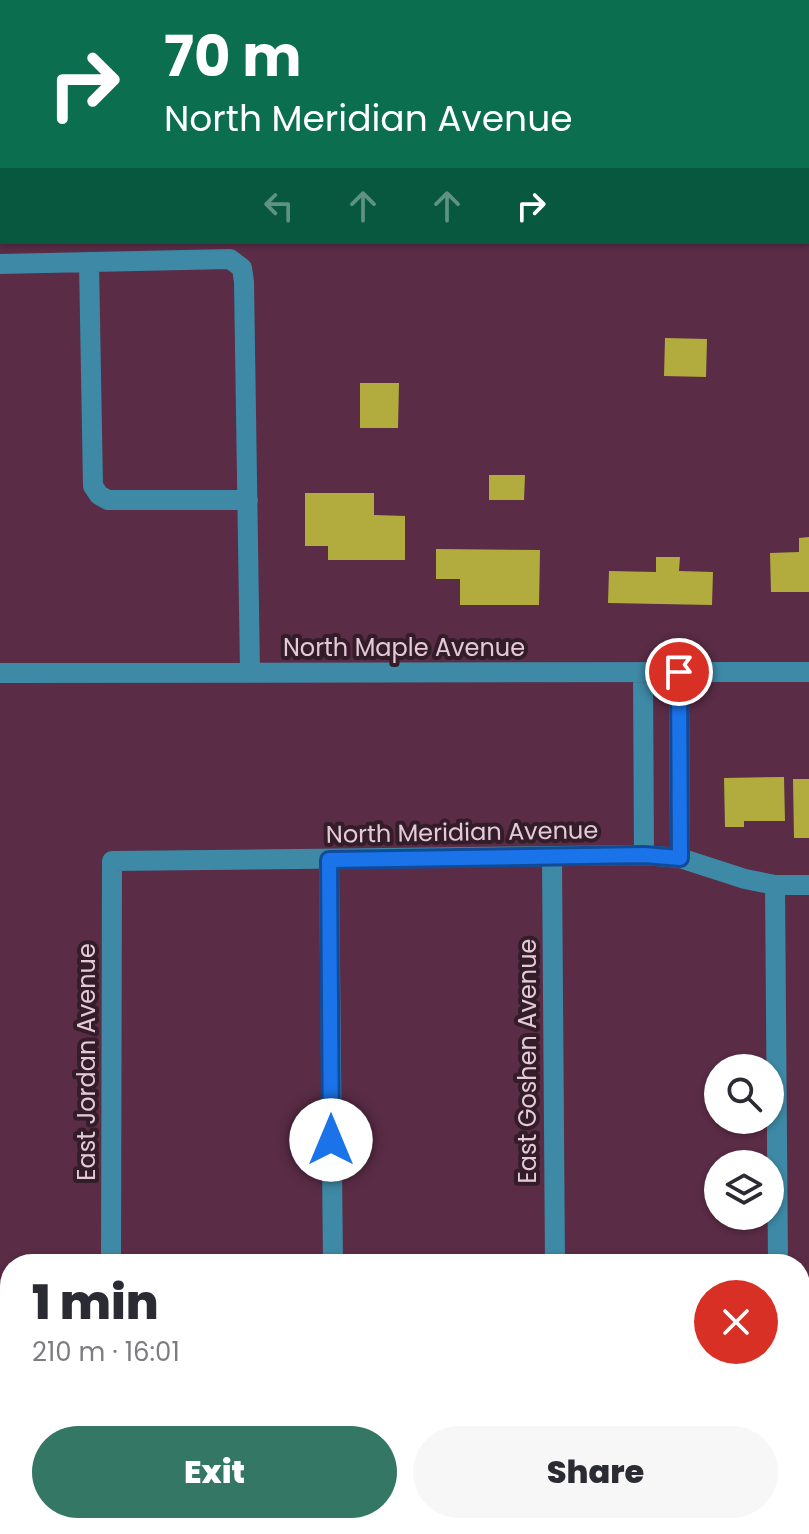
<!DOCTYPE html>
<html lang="en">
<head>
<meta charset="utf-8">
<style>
  body { margin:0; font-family:Poppins,sans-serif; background:#f7f7f7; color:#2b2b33; height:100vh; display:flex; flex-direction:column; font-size:30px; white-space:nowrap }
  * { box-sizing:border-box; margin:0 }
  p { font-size:26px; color:#7c7c81 }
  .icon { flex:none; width:44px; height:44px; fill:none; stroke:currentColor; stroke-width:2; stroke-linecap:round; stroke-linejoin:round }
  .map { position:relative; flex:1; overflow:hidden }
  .side { position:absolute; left:0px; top:1254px; width:810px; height:280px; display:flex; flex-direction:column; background:#fff; border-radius:32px 32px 0 0; box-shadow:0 2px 6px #0004 }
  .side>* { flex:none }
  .top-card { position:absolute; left:0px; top:0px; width:810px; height:244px; box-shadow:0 2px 6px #0004; background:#0b6e4f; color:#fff; overflow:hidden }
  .fabs { position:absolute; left:704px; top:1054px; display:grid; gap:16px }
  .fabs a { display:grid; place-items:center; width:80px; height:80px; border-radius:50%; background:#fff; box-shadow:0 2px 6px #0004; font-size:40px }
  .pin { position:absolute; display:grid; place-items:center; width:68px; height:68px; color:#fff; margin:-34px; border:4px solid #fff; border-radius:50%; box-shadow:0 2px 8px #0007 }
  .me { position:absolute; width:88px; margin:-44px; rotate:0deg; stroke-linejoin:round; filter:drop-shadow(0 0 6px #0008) }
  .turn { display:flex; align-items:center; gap:28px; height:168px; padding:0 32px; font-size:36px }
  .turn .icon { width:104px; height:104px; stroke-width:2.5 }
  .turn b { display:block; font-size:56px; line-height:68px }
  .lanes { display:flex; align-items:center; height:76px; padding:0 32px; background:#0003; justify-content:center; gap:40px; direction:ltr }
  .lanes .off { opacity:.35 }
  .round { display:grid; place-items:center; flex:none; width:84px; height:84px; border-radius:42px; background:#f7f7f7 }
  .overview { display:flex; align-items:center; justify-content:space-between; height:136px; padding:0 32px }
  h1 { font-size:48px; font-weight:800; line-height:60px }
  .primary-button { display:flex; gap:16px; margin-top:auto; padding:16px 32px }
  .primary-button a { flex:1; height:92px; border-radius:48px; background:#347765; color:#fff; font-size:32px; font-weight:800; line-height:92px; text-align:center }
  .primary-button a+a { background:#f7f7f7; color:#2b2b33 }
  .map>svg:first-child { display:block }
</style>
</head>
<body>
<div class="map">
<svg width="809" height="1534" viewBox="0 0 809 1534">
  <rect width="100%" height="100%" fill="#5a2c46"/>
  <path fill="#b2ac3f" d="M665,338L707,339L706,377L664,376Z
    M360,383H399L398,428H360Z
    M489,475H525L524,500H489Z
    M305,493H374V515L405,516V560H328V546H305Z
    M809,537V592H771L770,553L799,552V538Z
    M436,549L540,550L539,605H460V579H436Z
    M656,557H680L679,571L713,572L712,605L608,603L609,571L656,572Z
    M784,777L785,821H744V827H725L724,778Z
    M793,779H809V838H794Z"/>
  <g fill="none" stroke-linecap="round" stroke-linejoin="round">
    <path stroke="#3e89a5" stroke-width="20" d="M27,0V2
      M194,2V0
      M0,167H2
      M89,262L93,486L99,495L108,500H248
      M0,264L230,259L242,268L244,282L250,673
      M643,672L644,855
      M679,672L680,858
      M0,673L809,672
      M552,858L555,1264
      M329,860L333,1264
      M775,885L778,1264
      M111,1264L112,861L644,855L680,858L745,879L775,885H809
      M0,1456H10
      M0,1488H10
      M111,1524V1534
      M335,1524V1534
      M557,1524V1534
      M780,1524V1534"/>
  </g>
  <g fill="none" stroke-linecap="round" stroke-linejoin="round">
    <g stroke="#114b97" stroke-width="20">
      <path id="route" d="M331,1140L329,860L644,855L680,858L679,672"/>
    </g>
    <use href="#route" stroke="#1a73e8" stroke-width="14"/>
  </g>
  <g text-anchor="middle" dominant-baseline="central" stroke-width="8" stroke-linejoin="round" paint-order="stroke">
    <g font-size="24" fill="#e6c9d8" stroke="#321d29">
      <text x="404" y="647">North Maple Avenue</text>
      <text transform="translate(462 832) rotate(-1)">North Meridian Avenue</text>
      <text transform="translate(527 1061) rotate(-90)">East Goshen Avenue</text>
      <text transform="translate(86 1062) rotate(-90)">East Jordan Avenue</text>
    </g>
  </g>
</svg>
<div class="fabs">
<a><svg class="icon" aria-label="search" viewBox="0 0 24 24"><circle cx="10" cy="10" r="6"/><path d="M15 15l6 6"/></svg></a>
<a><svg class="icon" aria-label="layers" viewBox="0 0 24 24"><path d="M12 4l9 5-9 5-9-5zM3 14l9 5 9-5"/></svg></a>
</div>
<div class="pin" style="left:679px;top:672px;background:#d93025"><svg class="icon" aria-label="arrive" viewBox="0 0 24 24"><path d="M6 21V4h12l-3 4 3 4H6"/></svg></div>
<svg class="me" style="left:331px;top:1140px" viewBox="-20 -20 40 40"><circle r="19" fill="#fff"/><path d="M0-13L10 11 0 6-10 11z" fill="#1a73e8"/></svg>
<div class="top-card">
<div class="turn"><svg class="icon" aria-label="right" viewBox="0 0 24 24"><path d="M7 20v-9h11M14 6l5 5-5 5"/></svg><div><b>70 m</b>North Meridian Avenue</div></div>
<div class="lanes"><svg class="icon off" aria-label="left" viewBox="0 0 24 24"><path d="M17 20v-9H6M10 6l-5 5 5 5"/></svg><svg class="icon off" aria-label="ahead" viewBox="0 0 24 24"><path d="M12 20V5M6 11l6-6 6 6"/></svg><svg class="icon off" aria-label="ahead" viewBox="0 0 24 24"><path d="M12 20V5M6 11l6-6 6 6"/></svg><svg class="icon" aria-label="right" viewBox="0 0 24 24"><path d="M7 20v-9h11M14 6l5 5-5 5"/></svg></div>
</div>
<section class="side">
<div class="overview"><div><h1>1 min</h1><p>210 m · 16:01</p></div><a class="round" style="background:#d93025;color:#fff"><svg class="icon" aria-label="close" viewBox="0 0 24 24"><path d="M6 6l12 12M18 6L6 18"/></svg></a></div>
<div class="primary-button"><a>Exit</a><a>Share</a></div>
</section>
</div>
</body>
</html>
